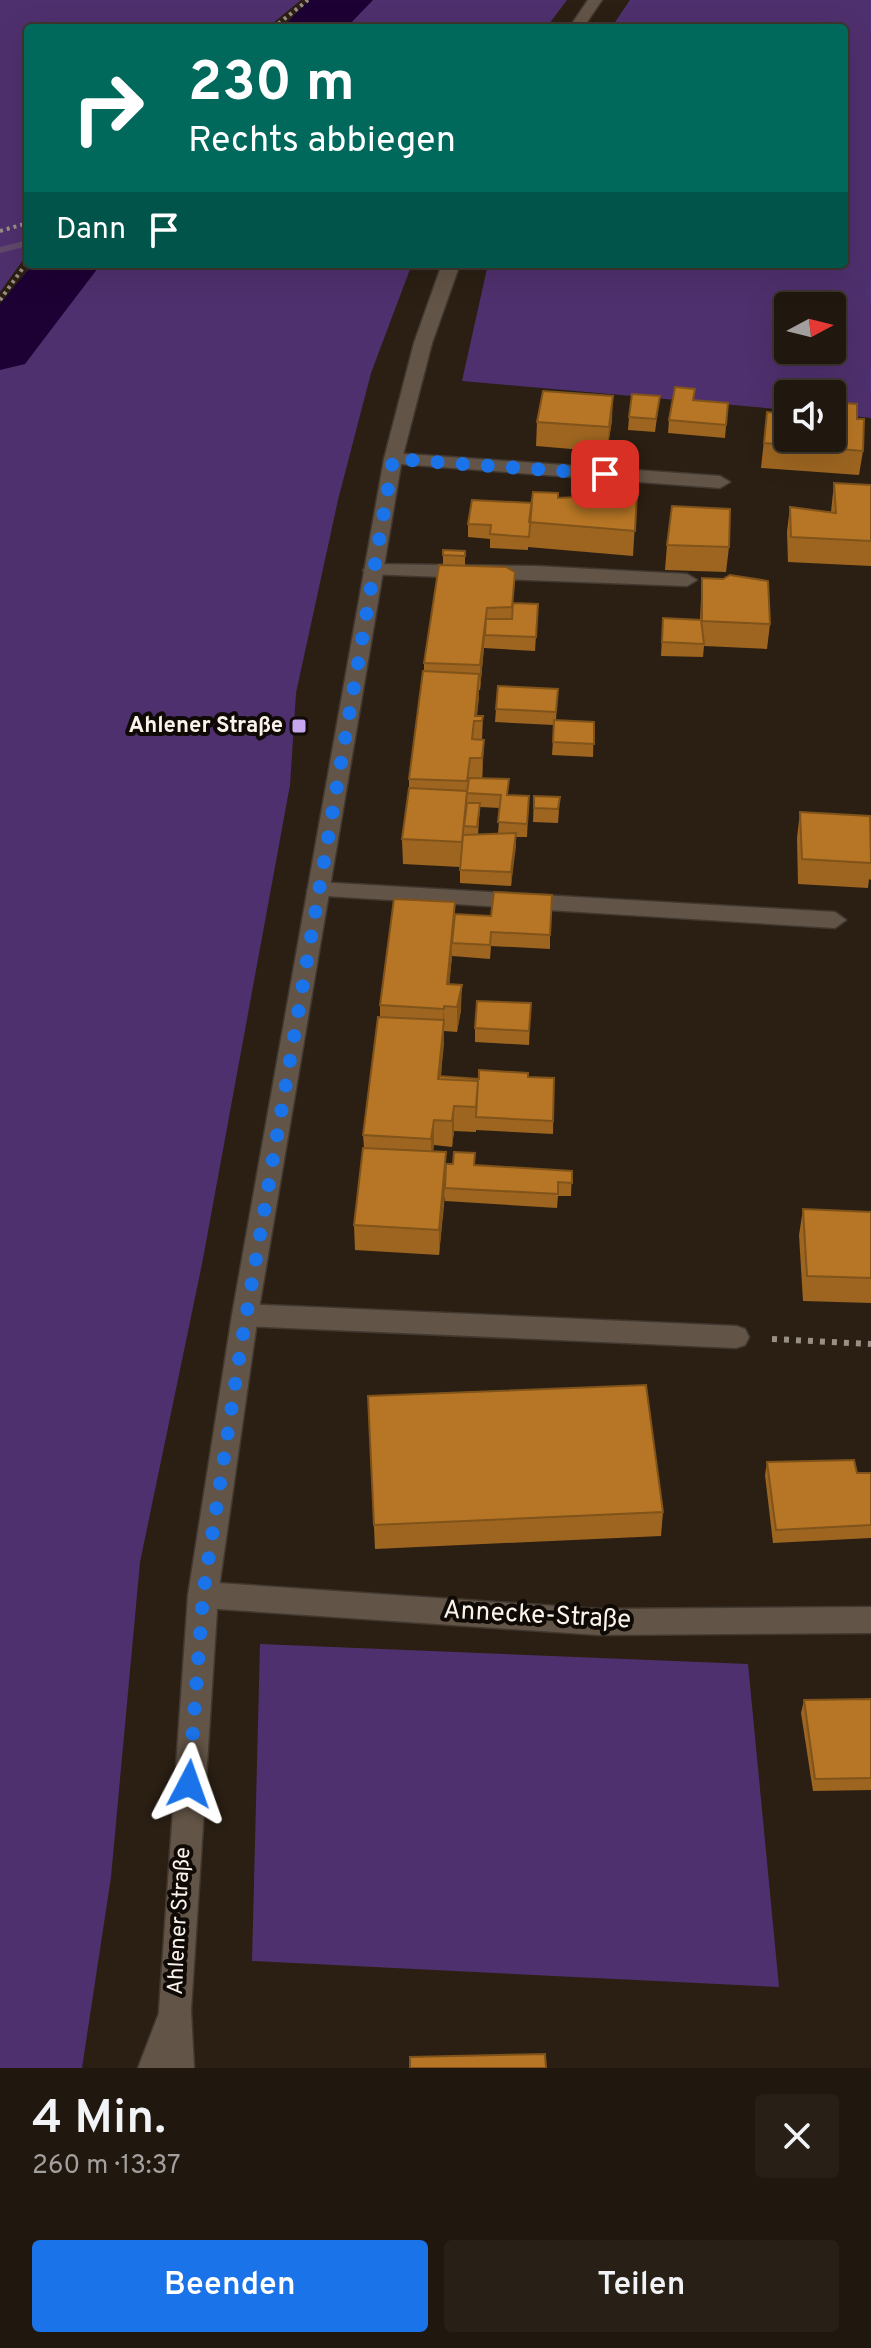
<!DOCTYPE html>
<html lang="de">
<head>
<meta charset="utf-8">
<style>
  body { margin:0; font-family:Overpass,sans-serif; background:#282017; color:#f1f3f6; height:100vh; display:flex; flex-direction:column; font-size:30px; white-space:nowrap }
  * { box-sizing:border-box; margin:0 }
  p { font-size:26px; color:#a29f9e }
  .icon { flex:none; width:44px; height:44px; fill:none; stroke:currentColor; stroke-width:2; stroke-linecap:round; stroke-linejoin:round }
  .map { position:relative; height:2068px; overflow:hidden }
  .details { display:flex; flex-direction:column; background:#20170e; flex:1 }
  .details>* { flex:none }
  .guide { position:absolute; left:24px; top:24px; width:824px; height:244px; border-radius:8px; box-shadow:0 8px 32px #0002,0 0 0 2px #3d362e; background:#00695c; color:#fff; overflow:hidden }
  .needle { width:52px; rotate:83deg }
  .controls { position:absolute; left:774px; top:292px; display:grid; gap:16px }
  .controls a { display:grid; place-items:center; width:72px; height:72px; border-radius:8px; background:#20170e; box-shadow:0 8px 32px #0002,0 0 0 2px #3d362e; font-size:40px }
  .pin { position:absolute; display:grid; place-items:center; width:68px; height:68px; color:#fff; margin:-34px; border-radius:16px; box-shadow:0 4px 12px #0006 }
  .me { position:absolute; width:88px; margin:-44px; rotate:4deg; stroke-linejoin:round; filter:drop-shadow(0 0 6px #0008) }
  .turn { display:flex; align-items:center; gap:28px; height:168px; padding:0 32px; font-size:36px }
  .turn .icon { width:104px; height:104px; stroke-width:2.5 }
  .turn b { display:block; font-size:56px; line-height:68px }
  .then { display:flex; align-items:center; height:76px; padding:0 32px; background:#0003; gap:16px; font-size:30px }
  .round { display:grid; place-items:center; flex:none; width:84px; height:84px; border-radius:8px; background:#282017 }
  .summary { display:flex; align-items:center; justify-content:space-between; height:136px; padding:0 32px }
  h1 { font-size:48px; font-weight:600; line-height:60px }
  .button { display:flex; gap:16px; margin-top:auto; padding:16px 32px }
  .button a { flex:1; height:92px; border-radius:8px; background:#1a73e8; color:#fff; font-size:32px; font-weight:600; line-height:92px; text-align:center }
  .button a+a { background:#282017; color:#f1f3f6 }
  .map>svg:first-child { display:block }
</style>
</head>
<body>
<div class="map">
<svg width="871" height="2068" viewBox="0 0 871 2068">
  <rect width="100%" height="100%" fill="#2b1f13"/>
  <path fill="#4f306e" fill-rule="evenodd" d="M0,0H301L267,28H28V253L0,292Z
    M314,0H567L546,28H280Z
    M630,0H871V418L832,414V394H788V410L462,381L488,264H844V28H611ZM788,306H832V350H788Z
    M32,264H412L371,373L338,500L296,693L290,785L202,1264L140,1562L111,1877L82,2068H0V309Z
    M260,1644L748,1664L779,1987L252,1961Z"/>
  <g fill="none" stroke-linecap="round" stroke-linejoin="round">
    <path fill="#60496b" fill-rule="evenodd" d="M28,240V246L0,253V247Z"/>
    <path fill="#1d0034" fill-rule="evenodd" d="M309,0H373L346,28H282Z
      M33,264H101L25,364L0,370V304Z"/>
    <g stroke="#413830" stroke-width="3">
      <path id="service" d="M393,453L720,476L730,482L720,488L386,463L384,459Z
        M373,564L535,566L687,574L697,580L687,586L366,574L363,570Z
        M318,882L835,912L846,920L835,928L310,895L307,890Z
        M245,1304L736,1326L745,1329L749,1337L745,1345L736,1348L245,1326L236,1322L232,1315L236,1308Z"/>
    </g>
    <g stroke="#413830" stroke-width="3">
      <path id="minor" d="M203,1582L599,1609L871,1607V1633L599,1635L203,1608L193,1604L188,1595L193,1586Z
        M171,2008L183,2013L187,2024L172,2068H138L159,2013Z"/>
    </g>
    <g stroke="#413830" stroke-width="3">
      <path id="secondary" d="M588,0H602L583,28H569Z
        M442,264H460L432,343L402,459L258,1315L218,1595L191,2010L194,2068H160L159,2010L188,1595L232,1315L384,459L414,343Z"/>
    </g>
    <path stroke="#998f85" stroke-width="4" stroke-dasharray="3 4" stroke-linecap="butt" d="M273,28L308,0
      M0,231L28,223
      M0,300L28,261"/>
    <path stroke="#998f85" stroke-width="6" stroke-dasharray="5 7" stroke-linecap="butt" d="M772,1339L871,1344"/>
    <use href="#service" fill="#625446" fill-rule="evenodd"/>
    <use href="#minor" fill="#625446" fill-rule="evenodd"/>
    <use href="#secondary" fill="#625446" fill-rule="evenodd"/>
  </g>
  <path fill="#9d6520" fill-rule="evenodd" d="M660,396L655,432L628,430L629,417Z
    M694,401L728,403L725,438L668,433L669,420Z
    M767,412L857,419L863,451L859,475L761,468Z
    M612,420L607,452L536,446L537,422Z
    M638,473L633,556L528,547V550L490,548V539L468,537V524L532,503L558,498L576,497Z
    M834,483L871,485V566L788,562L787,532L790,507L831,512Z
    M667,545L729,547L726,572L665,570Z
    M443,550L465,551V566L514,603L538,604L535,651L484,648L480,690H479L477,716H483L482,740H484L482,778L508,795L529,796L527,837H516L511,886L460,883V867L403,864L402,839L409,788V779L424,671V663L443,565ZM480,807L500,808L498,834H478Z
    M702,578L770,624L767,649L704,646L703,657L661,656L663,618L700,620Z
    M558,689L556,720L594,722L593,757L552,755L554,725L495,722L496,709Z
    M534,796L560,797L558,823L533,822Z
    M800,812L871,834V880L869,879L868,888L798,884L797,838Z
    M455,902V914L550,935V949L491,946L490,959L452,956L449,985L461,1010L457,1032L444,1031L441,1077L479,1079L528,1077L554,1078L553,1134L476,1130V1132L454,1131L452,1147L434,1145L433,1151L446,1164H453L475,1153V1165L572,1171L571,1196H558L557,1208L445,1201V1195L439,1255L355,1250L354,1225L364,1148L363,1135L380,1017V1005Z
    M531,1003L529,1045L475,1042V1028Z
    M803,1209L871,1212V1303L803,1301L799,1235Z
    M368,1396L663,1512L661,1536L375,1549Z
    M767,1462L857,1473H871V1538L773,1543L765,1475Z
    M871,1699V1790L813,1791L801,1713L804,1700Z"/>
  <path fill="#80531a" d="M613,396L612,420L607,452L609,427Z
    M487,608L486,633L485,635L480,690V665Z
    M479,674V699L476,721H475Z
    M484,740L483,765L482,784V758Z
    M516,833V847L511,886V872Z
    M455,902V928L452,943V956L447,1010V984Z
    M462,985L461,1010L457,1032V1007Z
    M444,1006V1045L439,1091L438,1079Z
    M454,1106V1131L452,1147V1121Z
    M434,1120V1145L431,1164V1139Z
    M446,1152V1177L439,1255V1230Z"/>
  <path fill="#b77625" stroke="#80531a" stroke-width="2" d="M675,387L695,389L693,400L728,403L726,425L669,420Z
    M543,391L613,396L609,427L537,422Z
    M632,394L660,396L656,419L629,417Z
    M832,402L857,404V419H864L863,451L764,443L767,412L788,414V438H832Z
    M580,471L638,473L635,531L529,522L533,492L558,493V498L576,497Z
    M834,483L871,485V541L791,537L790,507L836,513Z
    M472,500L532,503L529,537L490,534L491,525L468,524Z
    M672,506L730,509L729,547L667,545Z
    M443,550L465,551V556L443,555Z
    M439,565L506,567L515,572L512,607L487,608L480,665L424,663Z
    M730,575L768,581L770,624L702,621V578L723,579Z
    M513,603L538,604L536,637L485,635L486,619H512Z
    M663,618L701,620L704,644L662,642Z
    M423,671L479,674L475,716H483L482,721H474L472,739L484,740L482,758H470L467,781L409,779Z
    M498,686L558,689L556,712L496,709Z
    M554,720L594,722V744L553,742Z
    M469,778L509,779L507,795L529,796L527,824L498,822L501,795L467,793Z
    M409,788L467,791L462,842L402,839Z
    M534,796L560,797L558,809L534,808Z
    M467,803H480L477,827L464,826Z
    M800,812L870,816L871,863L802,859Z
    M516,833L511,872L460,870L463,835Z
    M494,892L552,895L550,935L491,932L490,945L452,943L455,914L491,916Z
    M394,899L455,902L447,984L462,985L457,1007L444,1006V1009L380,1005Z
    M477,1001L531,1003L529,1031L475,1028Z
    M378,1017L444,1020L438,1079L478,1081L476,1107L454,1106L452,1121L434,1120L431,1139L363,1135Z
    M479,1070L528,1073V1077L554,1078L553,1121L476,1117L478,1081L439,1079V1076L479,1079Z
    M363,1148L446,1152L439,1230L354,1225Z
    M454,1152L475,1153L474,1165L572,1171V1183L558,1182V1194L445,1188L446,1164H453Z
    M803,1209L871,1212V1278L807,1276Z
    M646,1385L663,1512L374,1525L368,1396Z
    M854,1460L857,1473H871V1525L776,1530L767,1462Z
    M871,1699V1778L815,1779L804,1700Z
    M545,2054L546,2068H410V2057Z"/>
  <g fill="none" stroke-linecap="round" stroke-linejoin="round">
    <path stroke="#1a73e8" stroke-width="14" stroke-dasharray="0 25.2" d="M189,1784L203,1595L241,1346L393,459L605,474"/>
  </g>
  <rect fill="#c7a6ef" stroke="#0f0a05" stroke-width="3" x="291" y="718" width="16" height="16" rx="4"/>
  <g text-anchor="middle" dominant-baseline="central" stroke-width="8" stroke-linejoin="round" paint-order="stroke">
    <g font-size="22" font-weight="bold" fill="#fbf3eb" stroke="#0f0a05" text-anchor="end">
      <text x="283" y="726">Ahlener Straße</text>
    </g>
    <g font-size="22" fill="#fbf3eb" stroke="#0f0a05">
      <text transform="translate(180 1921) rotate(-87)">Ahlener Straße</text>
    </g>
    <g font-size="26" fill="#fbf3eb" stroke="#0f0a05">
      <text transform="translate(537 1616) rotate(3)">Annecke-Straße</text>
    </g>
  </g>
</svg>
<div class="controls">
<a><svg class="needle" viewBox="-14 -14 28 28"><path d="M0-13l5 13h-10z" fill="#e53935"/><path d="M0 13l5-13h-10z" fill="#a29f9e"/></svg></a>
<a><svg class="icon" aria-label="sound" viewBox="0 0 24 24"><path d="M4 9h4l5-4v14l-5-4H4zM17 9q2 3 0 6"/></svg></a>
</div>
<div class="pin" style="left:605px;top:474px;background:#d93025"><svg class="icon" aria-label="arrive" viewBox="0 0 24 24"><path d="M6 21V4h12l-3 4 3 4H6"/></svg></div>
<svg class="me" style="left:189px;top:1784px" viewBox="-20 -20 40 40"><path d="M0-17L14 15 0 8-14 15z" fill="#1a73e8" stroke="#fff" stroke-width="4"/></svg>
<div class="guide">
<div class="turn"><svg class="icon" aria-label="right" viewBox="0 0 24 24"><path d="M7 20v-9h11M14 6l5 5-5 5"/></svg><div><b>230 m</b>Rechts abbiegen</div></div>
<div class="then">Dann<svg class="icon" aria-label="arrive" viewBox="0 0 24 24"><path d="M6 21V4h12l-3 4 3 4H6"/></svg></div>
</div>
</div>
<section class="details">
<div class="summary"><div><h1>4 Min.</h1><p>260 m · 13:37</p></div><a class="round"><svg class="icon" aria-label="close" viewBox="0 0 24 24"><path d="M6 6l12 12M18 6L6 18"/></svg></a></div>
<div class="button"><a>Beenden</a><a>Teilen</a></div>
</section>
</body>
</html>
